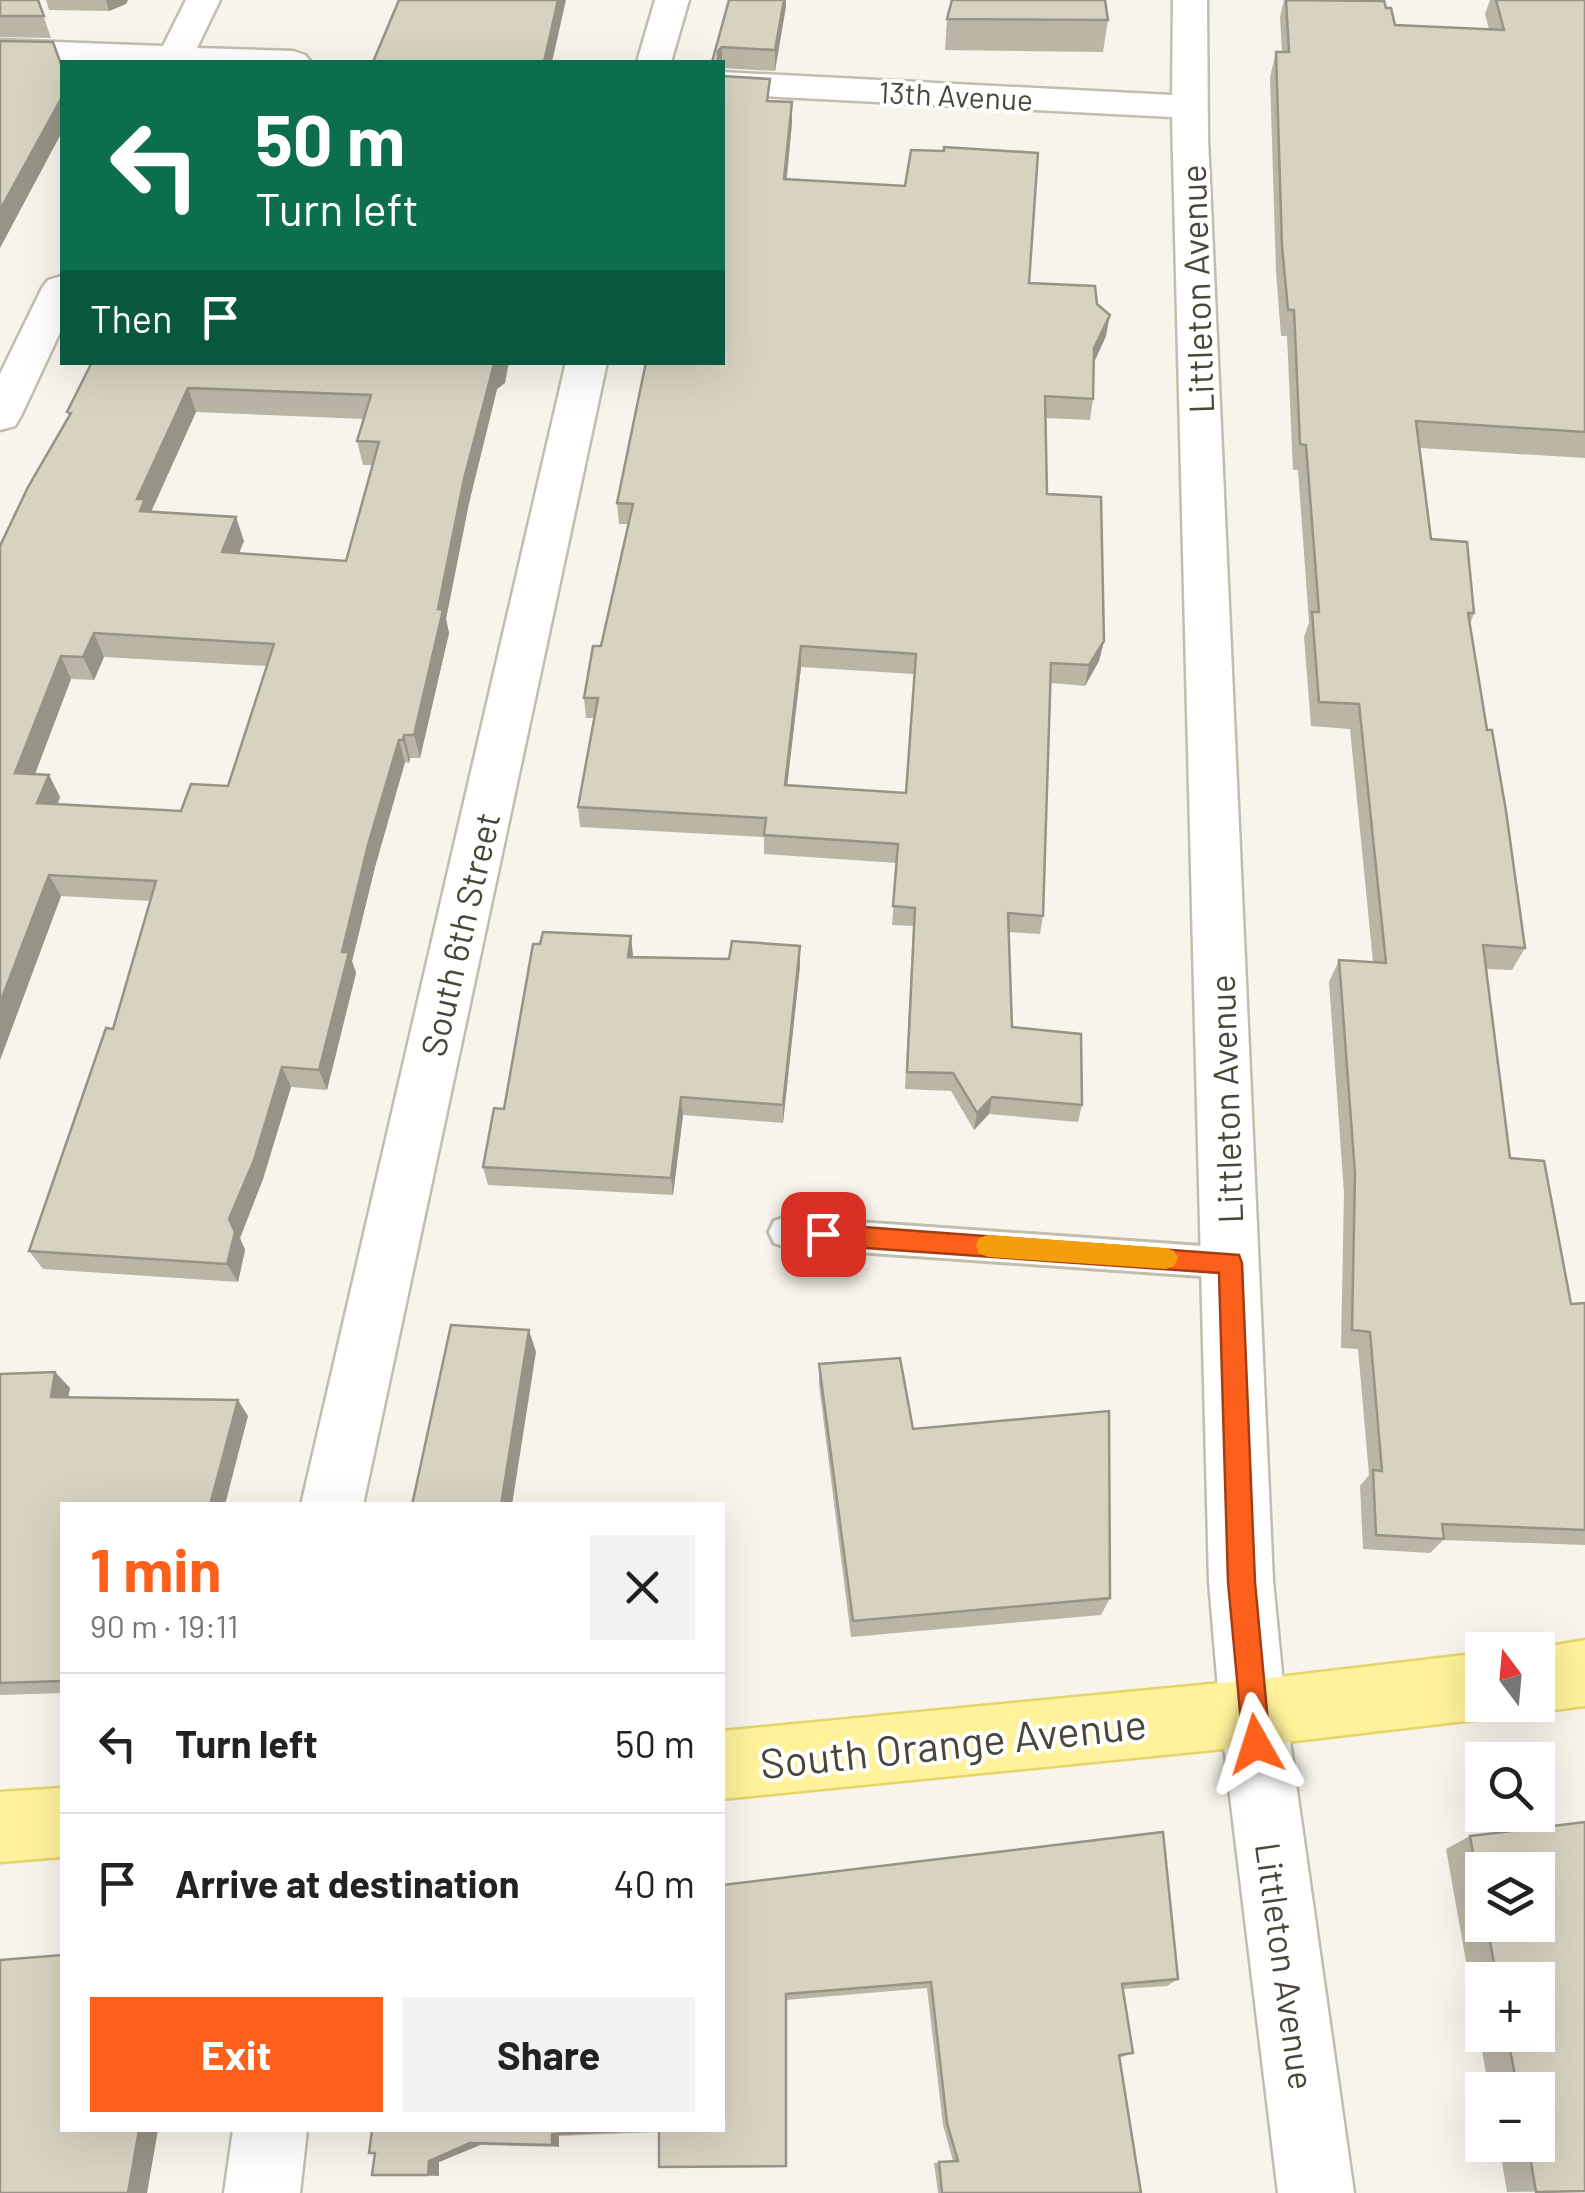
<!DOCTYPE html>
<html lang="en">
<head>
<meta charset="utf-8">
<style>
  body { margin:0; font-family:Barlow,sans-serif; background:#f2f2f2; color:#222; height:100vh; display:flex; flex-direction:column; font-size:38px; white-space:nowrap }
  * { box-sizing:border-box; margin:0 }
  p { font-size:32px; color:#767676 }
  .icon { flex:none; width:55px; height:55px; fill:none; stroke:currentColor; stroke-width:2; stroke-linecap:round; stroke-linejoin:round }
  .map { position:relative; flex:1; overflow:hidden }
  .drawer { position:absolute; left:60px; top:1502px; width:665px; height:630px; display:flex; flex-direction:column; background:#fff; border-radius:0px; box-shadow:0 10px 40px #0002 }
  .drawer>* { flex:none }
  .top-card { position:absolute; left:60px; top:60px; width:665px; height:305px; border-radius:0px; box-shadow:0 10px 40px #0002; background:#0b6e4f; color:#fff; overflow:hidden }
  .needle { width:65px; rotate:344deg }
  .controls { position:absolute; left:1465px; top:1632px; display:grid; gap:20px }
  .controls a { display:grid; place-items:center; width:90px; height:90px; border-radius:0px; background:#fff; box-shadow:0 10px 40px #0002; font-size:50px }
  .pin { position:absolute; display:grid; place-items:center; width:85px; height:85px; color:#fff; margin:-42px; border-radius:20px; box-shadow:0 5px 15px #0006 }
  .me { position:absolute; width:110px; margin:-55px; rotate:354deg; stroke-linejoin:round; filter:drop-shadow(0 0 8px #0008) }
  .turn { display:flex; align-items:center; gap:35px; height:210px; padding:0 30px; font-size:45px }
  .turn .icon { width:130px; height:130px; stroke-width:2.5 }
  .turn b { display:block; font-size:70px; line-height:85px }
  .then { display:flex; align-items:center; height:95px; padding:0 30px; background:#0003; gap:20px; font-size:38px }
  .round { display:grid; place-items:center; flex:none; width:105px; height:105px; border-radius:0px; background:#f2f2f2 }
  .headline { display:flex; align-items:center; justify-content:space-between; height:170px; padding:0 30px }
  h1 { font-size:60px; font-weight:700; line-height:75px; color:#fd601b }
  .button { display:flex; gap:20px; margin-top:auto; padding:20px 30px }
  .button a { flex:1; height:115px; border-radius:0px; background:#fd601b; color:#fff; font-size:40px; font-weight:700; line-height:115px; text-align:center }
  .button a+a { background:#f2f2f2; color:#222 }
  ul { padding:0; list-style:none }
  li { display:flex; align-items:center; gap:30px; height:140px; padding:0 30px; border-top:2px solid #e0e0e0 }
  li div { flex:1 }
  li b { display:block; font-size:38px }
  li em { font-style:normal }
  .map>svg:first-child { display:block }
</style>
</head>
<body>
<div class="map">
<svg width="1585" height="2193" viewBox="0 0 1585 2193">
  <rect width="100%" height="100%" fill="#f6f4eb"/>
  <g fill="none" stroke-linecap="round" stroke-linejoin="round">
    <g stroke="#c2bead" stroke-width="6">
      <path id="lane" d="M786,1217L1230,1248L1242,1252L1247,1263L1242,1274L1230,1278L786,1247L774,1243L769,1232L774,1221Z"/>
    </g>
    <g stroke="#c2bead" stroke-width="5">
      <path id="street" d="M186,0H220L197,48L293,51L305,55L311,62L0,60V40L163,46Z
        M655,0H689L671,62H637Z
        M1173,0H1207L1208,139L1273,1581L1286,1713L1354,2193H1278L1220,1713L1209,1581L1172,117L722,94V72L1172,95Z
        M62,276V328L21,416L15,426L0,430V374L42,288L48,280Z
        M566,362H607L363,1505H301Z
        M233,2130H307L300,2193H224Z"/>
    </g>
    <g stroke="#e6d468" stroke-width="5">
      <path id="primary" d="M1585,1640V1706L1538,1712L1521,1705H1538V1650H1528Z
        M1482,1653V1705H1507L1482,1719L1253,1746L722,1799V1731L1253,1680Z
        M62,1788V1857L0,1862V1792Z"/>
    </g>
    <use href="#lane" fill="#fff" fill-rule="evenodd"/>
    <use href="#street" fill="#fff" fill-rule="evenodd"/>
    <use href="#primary" fill="#fff29b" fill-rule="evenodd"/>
  </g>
  <path fill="#bab5a5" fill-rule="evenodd" d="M0,0H38L51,38L0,37Z
    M46,0H128L126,4L109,11L49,10Z
    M729,0L786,6L775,71L722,68V62H712Z
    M1284,0H1368L1395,25L1489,29L1485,14L1490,0H1585V458L1420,448L1431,539L1474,613L1470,624L1525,948L1512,970L1486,969L1510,1158L1571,1304L1585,1303V1545L1443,1540L1430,1553L1363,1549L1360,1486L1369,1475L1358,1349L1341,1348L1344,1193L1329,982L1339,960L1373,962L1350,729L1311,726L1304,637L1309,622L1298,470H1293L1287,336H1281L1276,271L1270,77L1276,52H1282L1280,17Z
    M947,19L1108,20L1103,52L945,50Z
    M770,101L792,123L787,179L1029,283L1097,304L1106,336L1094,362L1093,399L1090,420L1046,418L1047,494L1104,641L1099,661L1085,686L1051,683L1043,916L1040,934L1009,932L1012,1027L1082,1105L1078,1122L989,1114L974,1130L951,1091L905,1089L913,926L892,925L897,863L764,854V837L580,827L578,807L594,718H586L584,698L601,646L628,524H619L617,503L722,362ZM801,667L914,674L906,793L787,785Z
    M92,362L505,383L497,389L469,503L446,619L449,633L420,758H410L409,763L405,762L375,867L352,961L356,973L327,1090L291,1087L263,1179L240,1238L245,1250L238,1282L43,1269L29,1251L113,1029L150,901L61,896L0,1060V546L69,416L67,412ZM196,412L364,419L357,441L363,465H372L346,561L239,553L244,541L151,512ZM104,657L267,666L228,786L181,811L58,804L60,797L49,775L35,774L71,679L94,680Z
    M633,957L800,966L783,1123L683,1115L673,1195L488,1185L483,1167L504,1109Z
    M819,1364L913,1429L1110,1598L1101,1615L851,1637L819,1385Z
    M55,1372L70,1388L68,1398L248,1416L62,1505V1693L0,1695V1374Z
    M1585,1822V2191L1507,2192L1499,2145H1538V2090H1489L1446,1849L1470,1836ZM1482,1870H1538V1925H1482ZM1482,1980H1538V2035H1482Z
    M722,1885L1178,1979L1167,1986L1122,1989L1133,2053L1119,2058L1141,2193H938L934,2163L953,2161L943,2125L927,1988L786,2000V2167L663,2168L659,2167V2132L559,2136V2147L480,2145L439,2162V2176L372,2175L375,2154L369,2153L372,2130H722Z"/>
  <path fill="#979386" d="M106,0H128L126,4L109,11Z
    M558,0H566L552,62H544Z
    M784,0H786V6L775,71V50Z
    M722,47V62H718V51Z
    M62,97V132L0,248V210Z
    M792,102V123L784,200V179Z
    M1110,315L1106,336L1091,369L1094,348Z
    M496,362H509L505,383L497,389L469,503L446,619L449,633L420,758L414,735L438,609L464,479L494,364Z
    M188,388L196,412L150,514L140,511L137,499Z
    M236,517L244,541L230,575L222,552Z
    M94,633L104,657L94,680L83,657Z
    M1104,641L1099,661L1085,686L1089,665Z
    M801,646V667L785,804V785Z
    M61,656L71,679L27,795L15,773Z
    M404,735L410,758L409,763L403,740Z
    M399,740L405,762L375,867L352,961L356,973L327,1090L319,1070L342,952L368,845Z
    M49,775L60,797L49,825L37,803Z
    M49,875L61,896L0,1060V1003Z
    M631,936L633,955L630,976L628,957Z
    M800,946V966L783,1123V1105Z
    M282,1067L291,1087L263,1179L240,1238L245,1250L238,1282L227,1264L229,1219Z
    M681,1097L683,1115L673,1195L671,1178Z
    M992,1097L989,1114L974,1130L977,1113Z
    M529,1330L536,1352L512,1505H501Z
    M55,1372L70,1388L65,1413L51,1397Z
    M238,1400L248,1416L225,1505H210Z
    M139,2130H158L147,2193H128Z
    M552,2134L559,2136V2147L552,2145Z
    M470,2143L480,2145L439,2162V2176L428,2175L429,2161Z"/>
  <path fill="#d8d2c0" stroke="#979386" stroke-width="2.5" fill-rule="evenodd" d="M0,0H38L44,16H0Z
    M399,0H558L544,62H373Z
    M729,0H784L775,50L722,47L718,51V62H712Z
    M952,0H1105L1108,20L947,19Z
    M1286,0L1384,1L1386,8H1391L1395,25L1504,30L1496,0H1585V432L1416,421L1431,539L1467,542L1474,613H1468L1487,730H1492L1506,811L1525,948L1483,945L1510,1158L1544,1161L1571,1304L1585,1303V1530L1442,1524L1444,1539L1376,1535L1373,1470L1382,1471L1370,1332L1352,1330L1355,1173L1339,960L1386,963L1359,704L1319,702L1312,612H1319L1306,445L1300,444L1294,310H1288L1282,246L1276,52H1289Z
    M0,41L53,42L62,67V97L0,210Z
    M722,76L770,79L767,101L792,102L784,179L905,186L911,150L944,151V147L1038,153L1029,283L1095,286L1097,304L1110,315L1094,348L1093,399L1045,396L1047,494L1101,497L1104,641L1089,665L1051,663L1043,916L1008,913L1012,1027L1081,1034L1082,1105L992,1097L977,1113L953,1073L907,1072L915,908L893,906L898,844L764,835L766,818L578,807L598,698H584L593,646H601L633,504L617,503L646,362H722ZM801,646L916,654L906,793L785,785Z
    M92,362H496L494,364L464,479L438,609L443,610L414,735H404L403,740H399L368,845L342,952H349L319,1070L282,1067L254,1160L229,1219L235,1232L227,1264L29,1251L106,1028L113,1029L156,881L49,875L0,1003V546L28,487L71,413L67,412ZM188,388L371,395L357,441L379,442L346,561L222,552L236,517L140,511L145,499H137ZM94,633L274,644L228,786L191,784L181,811L37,803L49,775L15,773L61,656L83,657Z
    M543,932L631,936L628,957L729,959L732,941L800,946L783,1105L681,1097L671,1178L483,1167L494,1108L504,1109L533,944H540Z
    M451,1325L529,1330L501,1505H412Z
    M900,1358L913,1429L1109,1411L1110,1598L853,1621L819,1364Z
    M55,1372L51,1397L238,1400L210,1505H62V1681L0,1683V1374Z
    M1585,1822V2191L1536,2192L1528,2145H1538V2090H1518L1507,2035H1538V1980H1497L1487,1925H1538V1870H1482V1902L1470,1836Z
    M1163,1832L1178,1979L1122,1984L1133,2053L1119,2055L1141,2193H942L939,2162L958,2161L947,2123L931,1982L786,1994V2166L659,2167V2130H722V1885Z
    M62,1955V2130H139L128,2193H0V1960Z
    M372,2130H639L552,2134V2145L470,2143L429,2161L428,2175H372L375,2153H369Z"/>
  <path fill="#fd601b" stroke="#a43e12" stroke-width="2.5" d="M823,1224L1239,1255L1242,1263L1255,1582L1270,1744L1266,1754L1256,1758L1247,1754L1243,1744L1228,1582L1219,1273L823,1245L815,1242L811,1234L815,1227Z"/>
  <path fill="#f59e0b" d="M988,1235L1166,1248L1174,1251L1178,1258L1174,1266L1166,1269L988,1257L979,1253L976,1246L979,1238Z"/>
  <g text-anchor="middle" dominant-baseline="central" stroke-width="8" stroke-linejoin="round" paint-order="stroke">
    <g font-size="30" fill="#4a4638" stroke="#fff">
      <text transform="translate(956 95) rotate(3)">13th Avenue</text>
    </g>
    <g font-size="35" fill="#4a4638" stroke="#fff">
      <text transform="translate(1196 289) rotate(-92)">Littleton Avenue</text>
      <text transform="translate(459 934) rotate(-77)">South 6th Street</text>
      <text transform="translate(1225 1099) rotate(-92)">Littleton Avenue</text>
      <text transform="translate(1286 1966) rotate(82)">Littleton Avenue</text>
    </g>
    <g font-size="42" fill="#4a4638" stroke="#fff">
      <text transform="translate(953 1742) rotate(-6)">South Orange Avenue</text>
    </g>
  </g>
</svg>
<div class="controls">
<a><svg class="needle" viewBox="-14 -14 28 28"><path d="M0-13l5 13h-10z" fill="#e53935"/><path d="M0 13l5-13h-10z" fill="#767676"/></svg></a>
<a><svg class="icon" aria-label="search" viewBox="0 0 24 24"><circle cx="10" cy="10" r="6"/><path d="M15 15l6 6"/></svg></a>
<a><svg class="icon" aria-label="layers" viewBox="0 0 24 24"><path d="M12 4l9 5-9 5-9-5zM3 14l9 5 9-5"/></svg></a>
<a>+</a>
<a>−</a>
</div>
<div class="pin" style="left:823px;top:1234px;background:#d93025"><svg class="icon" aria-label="arrive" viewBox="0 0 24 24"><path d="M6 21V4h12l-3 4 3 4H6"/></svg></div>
<svg class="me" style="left:1256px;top:1744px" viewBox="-20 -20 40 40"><path d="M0-17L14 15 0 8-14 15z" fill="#fd601b" stroke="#fff" stroke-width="4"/></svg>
<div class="top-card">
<div class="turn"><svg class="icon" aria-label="left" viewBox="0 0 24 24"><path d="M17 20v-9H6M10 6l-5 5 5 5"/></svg><div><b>50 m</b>Turn left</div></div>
<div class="then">Then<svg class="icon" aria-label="arrive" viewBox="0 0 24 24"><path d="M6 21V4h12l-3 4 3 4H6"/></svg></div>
</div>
<section class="drawer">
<div class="headline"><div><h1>1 min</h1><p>90 m · 19:11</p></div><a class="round"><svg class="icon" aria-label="close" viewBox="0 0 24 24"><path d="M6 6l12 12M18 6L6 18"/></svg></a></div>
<ul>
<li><svg class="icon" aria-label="left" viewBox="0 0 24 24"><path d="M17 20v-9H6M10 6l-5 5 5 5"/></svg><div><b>Turn left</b></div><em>50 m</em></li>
<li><svg class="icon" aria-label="arrive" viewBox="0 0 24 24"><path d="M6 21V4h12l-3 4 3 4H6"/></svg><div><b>Arrive at destination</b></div><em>40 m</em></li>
</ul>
<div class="button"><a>Exit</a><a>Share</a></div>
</section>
</div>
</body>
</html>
